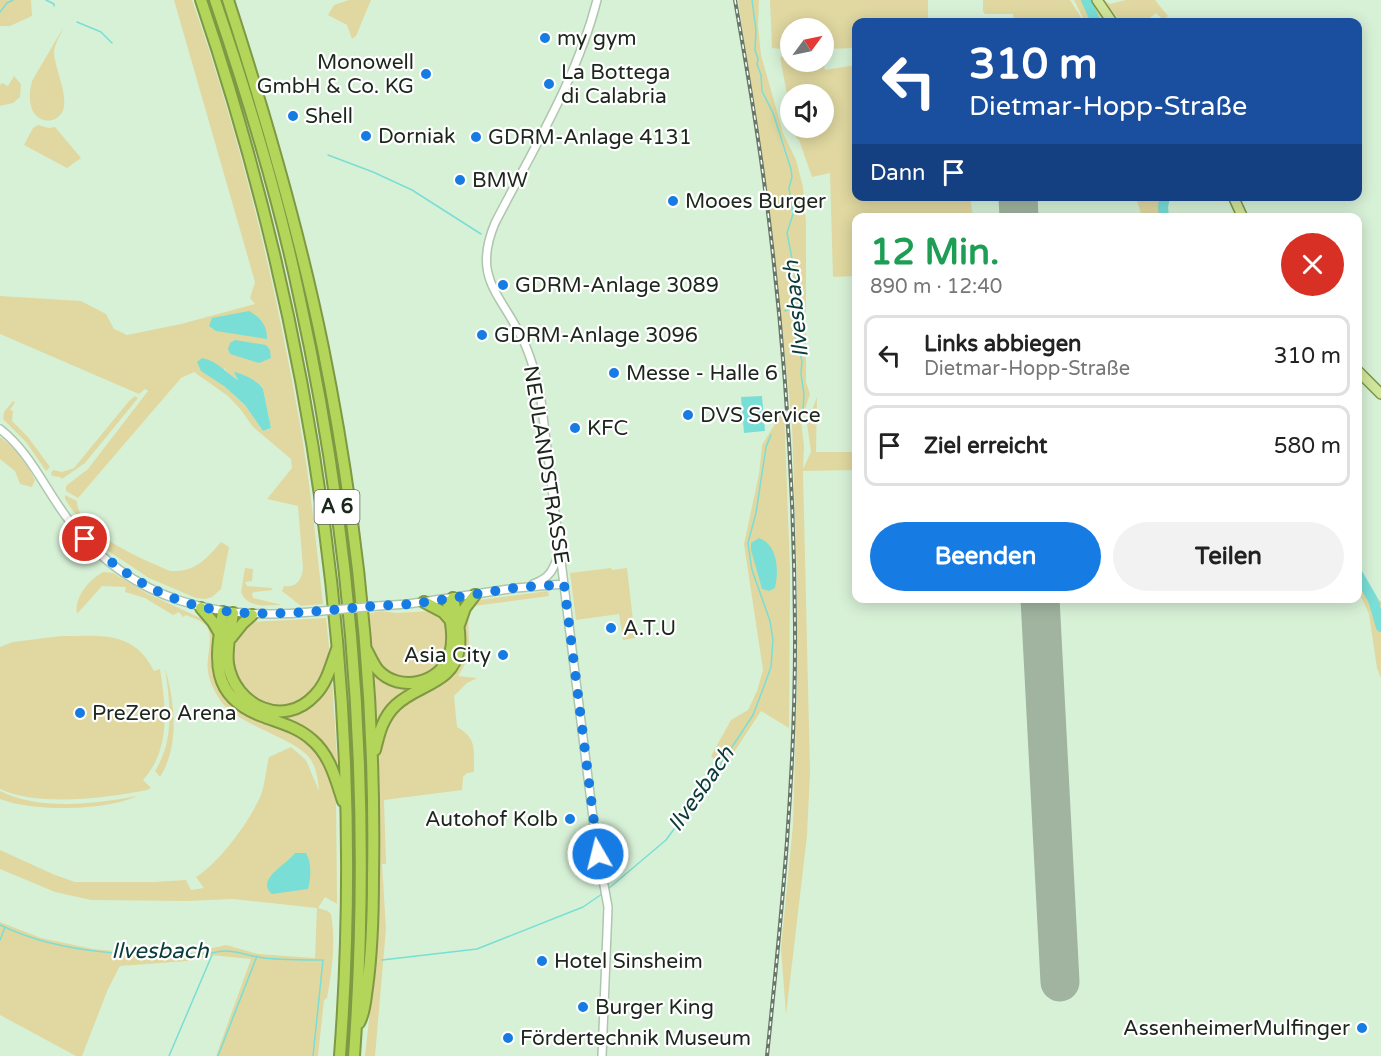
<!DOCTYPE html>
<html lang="de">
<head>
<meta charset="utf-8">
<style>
  body { margin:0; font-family:"Varela Round",sans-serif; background:#f2f2f2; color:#222; height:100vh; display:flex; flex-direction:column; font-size:22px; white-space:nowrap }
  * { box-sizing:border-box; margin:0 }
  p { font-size:20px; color:#767676 }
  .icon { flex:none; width:33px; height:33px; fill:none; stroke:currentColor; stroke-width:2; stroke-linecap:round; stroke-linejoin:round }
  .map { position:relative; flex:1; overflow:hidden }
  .sheet { position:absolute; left:852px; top:213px; width:510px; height:390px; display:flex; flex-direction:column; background:#fff; border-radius:12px; box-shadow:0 3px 15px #0003 }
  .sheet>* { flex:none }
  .hud { position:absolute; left:852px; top:18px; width:510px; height:183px; border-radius:12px; box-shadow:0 3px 15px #0003; background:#1a4fa0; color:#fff; overflow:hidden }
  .needle { width:39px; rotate:57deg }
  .buttons { position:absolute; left:780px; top:18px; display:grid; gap:12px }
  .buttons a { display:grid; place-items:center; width:54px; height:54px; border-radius:50%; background:#fff; box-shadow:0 3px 15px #0003; font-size:30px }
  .pin { position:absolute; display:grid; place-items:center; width:51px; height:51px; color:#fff; margin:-26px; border:3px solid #fff; border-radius:50%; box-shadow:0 2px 6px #0007 }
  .me { position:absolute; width:66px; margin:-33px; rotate:352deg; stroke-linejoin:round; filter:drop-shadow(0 0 4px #0008) }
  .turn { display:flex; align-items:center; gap:21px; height:126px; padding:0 18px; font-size:27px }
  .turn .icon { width:78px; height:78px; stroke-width:2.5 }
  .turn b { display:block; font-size:42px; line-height:51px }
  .then { display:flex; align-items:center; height:57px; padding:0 18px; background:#0003; gap:12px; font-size:22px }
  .round { display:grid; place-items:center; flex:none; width:63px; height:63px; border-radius:32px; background:#f2f2f2 }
  .overview { display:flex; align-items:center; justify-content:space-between; height:102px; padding:0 18px }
  h1 { font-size:36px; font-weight:700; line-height:45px; color:#1e9e55 }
  .primary-button { display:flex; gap:12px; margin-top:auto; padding:12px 18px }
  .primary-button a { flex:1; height:69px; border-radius:36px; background:#167be3; color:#fff; font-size:24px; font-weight:700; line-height:69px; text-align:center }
  .primary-button a+a { background:#f2f2f2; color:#222 }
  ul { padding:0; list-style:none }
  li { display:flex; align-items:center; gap:18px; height:81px; margin:0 12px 9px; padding:0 6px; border:3px solid #e0e0e0; border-radius:12px }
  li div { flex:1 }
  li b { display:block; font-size:22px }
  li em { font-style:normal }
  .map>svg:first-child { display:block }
</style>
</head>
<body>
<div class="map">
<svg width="1381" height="1056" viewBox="0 0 1381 1056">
  <rect width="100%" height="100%" fill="#d7f1d7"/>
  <path fill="#e0d8a0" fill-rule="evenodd" d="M0,0H31L32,16L10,26H0Z
    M174,0H192C240,136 274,277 299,419C310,480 316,543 323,604L301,606L282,591L284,586C297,588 302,579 303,568L298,506L267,499L292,468L291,459L253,427L241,410L228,396L194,372L181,378L78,498L66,491V486L88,469L148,391L145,389L139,394L0,334V296L81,301L106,314L114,329L127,335L181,324L255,304L250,298L255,282ZM224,368C234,381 245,382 260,385L263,389L271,428L263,431L245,405L224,386Z
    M349,0H371L356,36L352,39L347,25L328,15L334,5Z
    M738,0H759L758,26L761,55L783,133L796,160L803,187L806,223V382L810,394L801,422L804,446L803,469L811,452L807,424L817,397L816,452H856V470L803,471L810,772L807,836L786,1015L781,948L793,825L797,684V578L792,424L771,223Z
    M770,0H928V22H856V48L824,49V28H790V50L772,48Z
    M983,0H1070L1084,22H1014L1013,14H985L983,11Z
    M1074,0H1093L1108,22H1085Z
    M1103,0L1110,4L1126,0H1155L1168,16L1163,20L1156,13L1146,21L1147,22H1121Z
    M63,28C61,35 54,44 54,53C55,72 76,109 55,119C50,121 46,121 41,119C27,112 29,93 32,81Z
    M790,56V62H817L818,67L824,66L825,70L856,65V196L970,197L973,217L856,218V276L833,277L830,173L812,177L799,140L796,138L794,128H824V94H790V110L780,57Z
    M14,76L21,84L20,97L13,103L0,106V85L2,83L8,86Z
    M38,125L49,128L55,127L81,158L67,168L24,145L33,128Z
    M1136,197H1168L1167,217H1142Z
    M135,396L138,398L85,463L62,479L60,477L52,476L51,473L53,470L62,472L74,468L129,401Z
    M13,401L15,402L10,410L13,411L12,421L28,437L50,467L46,471L26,442L3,419L4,412Z
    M784,409L790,570L789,728L761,711L723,769L711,756L731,720L748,710L757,691L763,670L744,544L759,474L762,445Z
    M0,437C15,448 27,463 35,480L32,487L20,484L15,471L0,459Z
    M65,495L77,501C77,529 131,554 154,564C160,566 168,572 175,571C197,571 208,557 221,542L229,547L221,589L212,597L205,599L196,598L149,578L107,550L101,541L73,511L65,499Z
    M245,568L253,569L252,581L245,582L247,586L271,588L273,590L254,592L252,594L253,598L282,605C266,605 248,609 241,592Z
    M611,568L612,570L627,568L635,638L623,640L619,614L576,620L570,573Z
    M103,572L113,573L146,593L207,621L215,635L220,687L282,727L309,741L327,763L336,795L337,904L325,897L318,908L328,911L331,914C336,942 332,971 327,998L324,1000L318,1056H216L251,959L210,955L187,961L120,966L108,989L82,1056H76L0,1015V922L41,938L93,949L135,953L182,955L226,945L258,954L315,958L317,908L233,899L186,901L91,900L55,892L0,869V850L55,875L75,882H153L186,880L191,890L204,888L196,877C221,861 249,822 261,795C265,784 266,769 269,757L291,747L306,760L319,791C318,781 317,770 311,760C298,739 245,728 223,704C216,695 209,682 208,671C205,656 217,633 203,623C199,619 192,618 186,615L183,617L179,612L173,615L145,598L125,592L126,587L102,586L77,614C74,597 89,580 103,572Z
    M1358,572L1377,598L1381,601V678L1377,668L1369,614L1358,590Z
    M548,591L549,596L474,606L479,600Z
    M471,607C463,634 478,648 458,676L477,678L467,683L454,696L457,727C478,739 473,749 474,772L467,773L463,777L462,790L384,800L386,864H382L386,929L375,1056H365L377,947L380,882L378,746L394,710L417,695L441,684L451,676L459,666L464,655V619Z
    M381,611L396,613L432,611L445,619L449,634L444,660L430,676L408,681L384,671L369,648L367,614Z
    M326,618L329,647L327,669L321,683L300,704L270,708L248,695L240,681L234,663L236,638L250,622Z
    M61,636C100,636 134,630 154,671L160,669C166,707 171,749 143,780L151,788L147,790C106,798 39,807 0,789V647L13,642Z
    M371,665L415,686L375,732Z
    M165,668C175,702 180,745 160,777L155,771C175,739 170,704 165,668Z
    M332,679L338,773L331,757L276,717L288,713Z
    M0,791C39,811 96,804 137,796C107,811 31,812 0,799Z"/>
  <path fill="#79ded6" d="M249,311C260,317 267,325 267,339L216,331L209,326L212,318Z
    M235,340L266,345L270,350L271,358L259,363L230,354L228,349L230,343Z
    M202,358C218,361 226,373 238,380L234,372C244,374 258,381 263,389L271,428L263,431L245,405L224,386L201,371L197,362Z
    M762,396L765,431L744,433L741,397Z
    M759,538C778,545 779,571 775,588L769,591L762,589L751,550V543Z
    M295,853H306C312,863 311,878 308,889L272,894C255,880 286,865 295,853Z"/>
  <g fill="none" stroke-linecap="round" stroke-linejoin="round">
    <path stroke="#79ded6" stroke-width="1.5" d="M46,0L54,4V6
      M752,0L756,30L755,50L758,59L757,64L761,75L762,91L773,113L791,169L792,177L789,188L793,214L787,233L799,294L795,336L802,361L801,374L804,394L803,410
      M0,12L7,3L13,0
      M77,22L101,32L112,43
      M328,155L373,172L412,190L481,234
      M785,311L797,305
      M1373,600L1381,604
      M608,889L666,840L717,770L753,715L763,689L771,667L773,640L770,621L752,570L748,543L756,513L766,447L771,435
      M0,925C66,957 142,956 212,953C232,947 245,956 264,958C284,960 303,960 323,960L313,1056
      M0,940L5,927
      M382,960L477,949L583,907L602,894
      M169,1056L212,955
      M218,1056L257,956"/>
    <path stroke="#79ded6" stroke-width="10" d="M1086,0L1096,22
      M1164,218L1163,207L1165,196
      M1358,574L1373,600L1381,627"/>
    <path stroke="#a0b4a0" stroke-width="39" d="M1018,196L1019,218
      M1040,598L1060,982"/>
    <g stroke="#adc6ad" stroke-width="10">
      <path id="tertiary" d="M597,0C577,79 532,151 495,223C472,278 500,293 522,338C532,358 537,379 541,400L596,842L608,907L602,1056
        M0,429C32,454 46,492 71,523C132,601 217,621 311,612
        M533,584C550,578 553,570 559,554
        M378,606L408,604L516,588L564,584"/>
    </g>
    <g stroke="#7e9844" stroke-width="12">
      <path id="primary" d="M1097,0L1112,22
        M1233,196L1243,218
        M1358,371L1381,394"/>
    </g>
    <g stroke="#7e9844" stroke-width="14">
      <path id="motorway" d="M201,0C316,340 367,698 340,1056
        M215,0C248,97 278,195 299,295C354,545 372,801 354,1056
        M228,0C265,114 299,230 323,348C358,521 376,701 373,878C373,915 372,951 367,988C365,1000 365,1012 359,1023
        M424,602L443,612L450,620
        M201,608L213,622L220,634
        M223,612C216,657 208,696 262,716C280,723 298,727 312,740C330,755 336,780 343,801
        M233,613C231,629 226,647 228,664C235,706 284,729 315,695C327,683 331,665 337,649
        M459,625L465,608L475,595
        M231,638L243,623L252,615
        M366,649C370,656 373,664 378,670C399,693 441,684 450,654C455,637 450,619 448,602
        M375,750C379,733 383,717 396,705C418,684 454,684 459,648C461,632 456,614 453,598"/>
    </g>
    <use href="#tertiary" stroke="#fff" stroke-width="7"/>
    <use href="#primary" stroke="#d1e69c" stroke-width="9"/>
    <use href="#motorway" stroke="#b3d65a" stroke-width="10"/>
    <g stroke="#687868" stroke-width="4">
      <path id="rail" d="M735,0C746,63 757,126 765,189C784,334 794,480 795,625C796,769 782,913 767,1056"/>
    </g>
    <use href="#rail" stroke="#fff" stroke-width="1.5" stroke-dasharray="4.5" stroke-linecap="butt"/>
    <g stroke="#adc6ad" stroke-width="10" stroke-linecap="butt">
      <path id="tertiary-bridge" d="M311,612L378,606"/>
    </g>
    <use href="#tertiary-bridge" stroke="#fff" stroke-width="7"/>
  </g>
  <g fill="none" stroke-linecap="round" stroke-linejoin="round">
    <path stroke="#167be3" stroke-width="10" stroke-dasharray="0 18" d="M85,539C179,629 255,617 374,606C386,605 399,605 411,604C445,600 480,593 514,588C531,586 548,586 564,584L598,854"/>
  </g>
  <g fill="#167be3" stroke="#fff" stroke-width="2">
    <circle cx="545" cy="38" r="6"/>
    <circle cx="426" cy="74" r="6"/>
    <circle cx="549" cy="84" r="6"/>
    <circle cx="293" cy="116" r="6"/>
    <circle cx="366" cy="136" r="6"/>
    <circle cx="476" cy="137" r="6"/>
    <circle cx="460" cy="180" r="6"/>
    <circle cx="673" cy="201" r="6"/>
    <circle cx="503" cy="285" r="6"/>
    <circle cx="482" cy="335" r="6"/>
    <circle cx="614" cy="373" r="6"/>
    <circle cx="688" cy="415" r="6"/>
    <circle cx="575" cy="428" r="6"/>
    <circle cx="611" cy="628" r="6"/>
    <circle cx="503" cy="655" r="6"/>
    <circle cx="80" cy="713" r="6"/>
    <circle cx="570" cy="819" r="6"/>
    <circle cx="542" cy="961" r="6"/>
    <circle cx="583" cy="1007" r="6"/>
    <circle cx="1362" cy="1028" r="6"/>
    <circle cx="508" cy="1038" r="6"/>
  </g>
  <g text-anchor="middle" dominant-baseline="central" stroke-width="4.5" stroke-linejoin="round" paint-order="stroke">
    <rect fill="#fff" stroke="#606760" stroke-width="1.5" x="314.5" y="490" width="45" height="34" rx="4.5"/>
    <g font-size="20" font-weight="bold" fill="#1c261c">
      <text x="337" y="507">A 6</text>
    </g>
    <g font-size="21" fill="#1c261c" stroke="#fff" text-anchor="start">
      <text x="557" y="38">my gym</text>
      <text x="414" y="62" text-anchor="end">Monowell<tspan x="414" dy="24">GmbH &amp; Co. KG</tspan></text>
      <text x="561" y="72">La Bottega<tspan x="561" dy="24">di Calabria</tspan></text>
      <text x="305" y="116">Shell</text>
      <text x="378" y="136">Dorniak</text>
      <text x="488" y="137">GDRM-Anlage 4131</text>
      <text x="472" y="180">BMW</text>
      <text x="685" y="201">Mooes Burger</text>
      <text x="515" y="285">GDRM-Anlage 3089</text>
      <text x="494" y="335">GDRM-Anlage 3096</text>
      <text x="626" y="373">Messe - Halle 6</text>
      <text x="700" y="415">DVS Service</text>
      <text x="587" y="428">KFC</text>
      <text x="623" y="628">A.T.U</text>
      <text x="491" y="655" text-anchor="end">Asia City</text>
      <text x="92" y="713">PreZero Arena</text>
      <text x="558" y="819" text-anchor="end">Autohof Kolb</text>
      <text x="554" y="961">Hotel Sinsheim</text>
      <text x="595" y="1007">Burger King</text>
      <text x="1350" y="1028" text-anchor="end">AssenheimerMulfinger</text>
      <text x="520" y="1038">Fördertechnik Museum</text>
    </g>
    <g font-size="21" fill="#1c261c" stroke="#fff">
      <text transform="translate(546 465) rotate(81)">NEULANDSTRASSE</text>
    </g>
    <g font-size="22" font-style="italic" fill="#0b3c39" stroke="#fff">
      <text transform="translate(796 309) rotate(-96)">Ilvesbach</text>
      <text transform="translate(701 789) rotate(-55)">Ilvesbach</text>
      <text x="160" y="951">Ilvesbach</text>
    </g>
  </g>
</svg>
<div class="buttons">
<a><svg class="needle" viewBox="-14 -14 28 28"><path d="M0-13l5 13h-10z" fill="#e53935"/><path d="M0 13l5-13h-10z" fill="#767676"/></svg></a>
<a><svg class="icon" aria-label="sound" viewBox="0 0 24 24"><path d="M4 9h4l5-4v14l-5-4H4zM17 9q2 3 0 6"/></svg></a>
</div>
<div class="pin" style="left:85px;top:539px;background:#d93025"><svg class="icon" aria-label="arrive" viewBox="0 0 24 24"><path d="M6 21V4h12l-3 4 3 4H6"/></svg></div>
<svg class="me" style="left:598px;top:854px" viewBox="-20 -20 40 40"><circle r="17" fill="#167be3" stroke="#fff" stroke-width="3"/><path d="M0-11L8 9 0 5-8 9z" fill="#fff"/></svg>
<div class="hud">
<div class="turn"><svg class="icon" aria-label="left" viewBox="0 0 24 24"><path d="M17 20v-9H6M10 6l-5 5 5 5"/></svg><div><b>310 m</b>Dietmar-Hopp-Straße</div></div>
<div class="then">Dann<svg class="icon" aria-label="arrive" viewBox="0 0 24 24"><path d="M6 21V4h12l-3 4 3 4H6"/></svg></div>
</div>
<section class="sheet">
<div class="overview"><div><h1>12 Min.</h1><p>890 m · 12:40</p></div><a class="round" style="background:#d93025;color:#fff"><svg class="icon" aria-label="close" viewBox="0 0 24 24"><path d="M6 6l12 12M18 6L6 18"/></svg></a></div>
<ul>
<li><svg class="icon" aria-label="left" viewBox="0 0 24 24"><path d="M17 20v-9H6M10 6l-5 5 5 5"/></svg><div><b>Links abbiegen</b><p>Dietmar-Hopp-Straße</p></div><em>310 m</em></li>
<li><svg class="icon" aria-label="arrive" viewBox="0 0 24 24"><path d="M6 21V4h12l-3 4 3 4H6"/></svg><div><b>Ziel erreicht</b></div><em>580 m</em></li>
</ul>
<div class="primary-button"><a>Beenden</a><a>Teilen</a></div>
</section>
</div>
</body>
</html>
